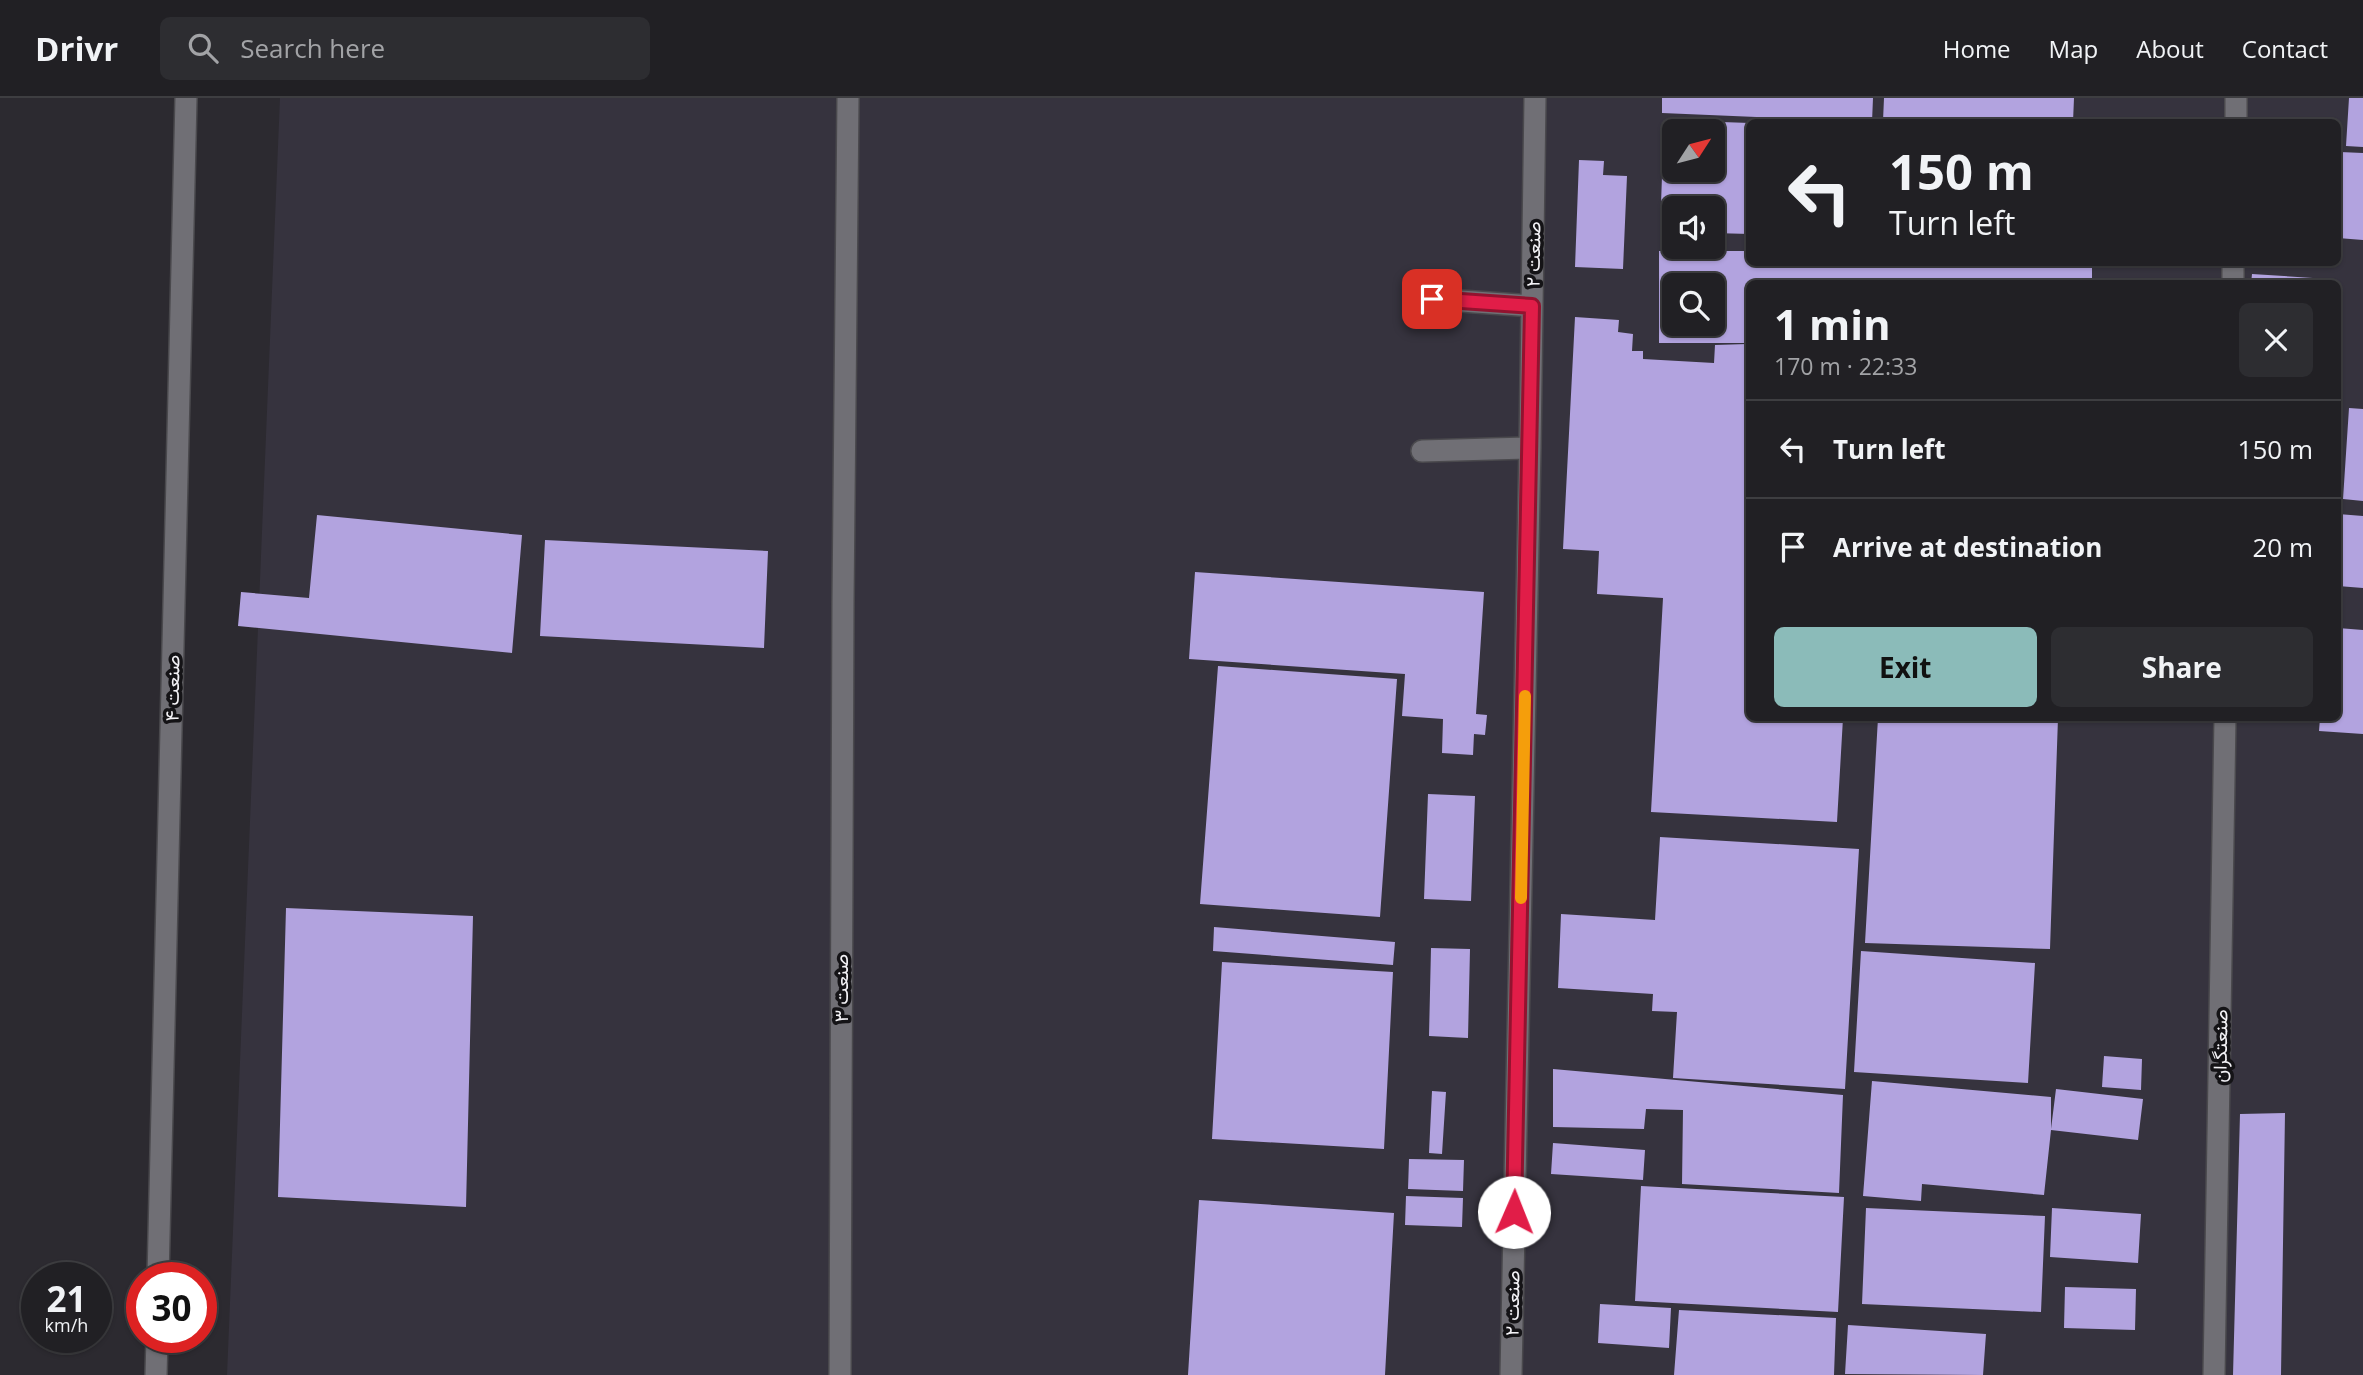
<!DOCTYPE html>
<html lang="en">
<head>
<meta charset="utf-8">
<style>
  body { margin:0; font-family:"Open Sans",Vazirmatn,sans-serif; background:#2d2d31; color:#f1f3f6; height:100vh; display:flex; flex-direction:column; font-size:26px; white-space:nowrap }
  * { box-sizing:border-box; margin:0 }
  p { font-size:23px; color:#a2a3a6 }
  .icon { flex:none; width:38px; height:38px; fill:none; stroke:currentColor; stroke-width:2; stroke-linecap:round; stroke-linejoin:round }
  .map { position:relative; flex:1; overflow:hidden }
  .side { position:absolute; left:1746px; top:182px; width:595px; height:441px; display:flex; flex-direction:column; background:#212024; border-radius:10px; box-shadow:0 2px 5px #0004,0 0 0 2px #3e3e41 }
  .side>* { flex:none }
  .guide { position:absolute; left:1746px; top:21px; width:595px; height:147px; border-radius:10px; box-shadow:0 2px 5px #0004,0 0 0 2px #3e3e41; background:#212024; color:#f1f3f6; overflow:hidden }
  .needle { width:46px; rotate:54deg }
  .fabs { position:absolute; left:1662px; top:21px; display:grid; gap:14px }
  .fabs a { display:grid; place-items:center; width:63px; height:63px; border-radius:10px; background:#212024; box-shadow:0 2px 5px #0004,0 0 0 2px #3e3e41; font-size:35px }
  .speed { position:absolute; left:21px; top:1164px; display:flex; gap:14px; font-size:35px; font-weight:700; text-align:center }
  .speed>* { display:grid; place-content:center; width:91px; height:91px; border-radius:50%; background:#212024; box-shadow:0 2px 5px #0004,0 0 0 2px #3e3e41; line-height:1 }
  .speed small { font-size:18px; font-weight:400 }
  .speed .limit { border:10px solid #d22; background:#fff; color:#111 }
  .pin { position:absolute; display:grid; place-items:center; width:60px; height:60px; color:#fff; margin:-30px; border-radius:14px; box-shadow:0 4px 10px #0006 }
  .me { position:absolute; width:77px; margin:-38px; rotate:1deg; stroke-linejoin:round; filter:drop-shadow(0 0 5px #0008) }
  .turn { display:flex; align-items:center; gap:24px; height:147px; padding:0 28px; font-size:32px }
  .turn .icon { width:91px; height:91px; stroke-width:2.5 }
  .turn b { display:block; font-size:49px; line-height:60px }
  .round { display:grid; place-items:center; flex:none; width:74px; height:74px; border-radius:10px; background:#2d2d31 }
  .summary { display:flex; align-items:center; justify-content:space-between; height:119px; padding:0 28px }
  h1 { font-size:42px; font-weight:700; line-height:52px }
  .button { display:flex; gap:14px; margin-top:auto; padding:14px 28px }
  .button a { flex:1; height:80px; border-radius:10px; background:#8bbbb9; color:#111; font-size:28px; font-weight:700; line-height:80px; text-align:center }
  .button a+a { background:#2d2d31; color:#f1f3f6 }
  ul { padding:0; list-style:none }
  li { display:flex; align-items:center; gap:21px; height:98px; padding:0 28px; border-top:2px solid #3e3e41 }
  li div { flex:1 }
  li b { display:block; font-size:26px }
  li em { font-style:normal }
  header { display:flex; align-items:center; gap:42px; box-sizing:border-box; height:98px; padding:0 35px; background:#212024; border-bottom:2px solid #3e3e41 }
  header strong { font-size:33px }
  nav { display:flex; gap:38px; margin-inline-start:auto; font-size:24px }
  .search { width:490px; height:63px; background:#2d2d31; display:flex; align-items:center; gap:18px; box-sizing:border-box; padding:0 24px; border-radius:10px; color:#a2a3a6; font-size:26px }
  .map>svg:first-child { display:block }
</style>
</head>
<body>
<header>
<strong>Drivr</strong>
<div class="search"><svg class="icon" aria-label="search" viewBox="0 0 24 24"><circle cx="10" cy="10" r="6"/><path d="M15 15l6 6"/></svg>Search here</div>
<nav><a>Home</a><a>Map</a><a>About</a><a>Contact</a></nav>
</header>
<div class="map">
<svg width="2363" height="1277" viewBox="0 0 2363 1277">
  <rect width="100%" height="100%" fill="#2c2a30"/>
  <path fill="#36333e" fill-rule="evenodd" d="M280,0H2363V1277H227ZM1750,24H2338V164H1750ZM1675,33H1713V72H1675ZM1675,110H1713V149H1675ZM1750,186H2338V620H1750ZM1675,187H1713V226H1675Z"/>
  <path fill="#b2a3df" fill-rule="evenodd" d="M1662,0H1873L1872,24L1662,15Z
    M1884,0H2074L2073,24L1883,23Z
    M2349,0H2363V49L2346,48Z
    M1664,22L1750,25V136L1713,135V110H1675V134H1660ZM1675,33H1713V72H1675Z
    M2340,54L2363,55V142L2338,140Z
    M1579,62L1604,63L1603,77L1627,78L1623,171L1575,169Z
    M1659,153H1750V164H2092V186H1750V245H1659ZM1675,187H1713V226H1675Z
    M2252,176L2328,181V186H2251Z
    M1575,219L1619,222L1618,234L1633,236L1632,253H1643V261L1714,265L1715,247L1747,246L1746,266H1750V620H1843L1837,724L1651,714L1663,500L1597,496L1599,453L1563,451Z
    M2349,310L2363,311V403L2343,401Z
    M2338,416L2363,418V490L2338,488Z
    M317,417L522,437L512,555L238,528L241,494L309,500Z
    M545,442L768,453L764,550L540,538Z
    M1195,474L1484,494L1476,616L1487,617L1485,637L1474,636L1473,657L1442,655L1443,621L1402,618L1405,576L1189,561Z
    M2338,530L2363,532V636L2319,633L2320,620H2338Z
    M1218,568L1397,581L1380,819L1200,806Z
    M1878,620H2058L2050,851L1865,845Z
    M1428,696L1475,698L1471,803L1424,801Z
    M1660,739L1859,751L1845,991L1673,980L1677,914L1652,913L1653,896L1558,890L1561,816L1655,822Z
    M286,810L473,818L466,1109L278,1099Z
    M1214,829L1395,844L1393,867L1213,853Z
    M1431,850L1470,851L1468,940L1429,938Z
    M1861,853L2035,865L2028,985L1854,974Z
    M1222,864L1393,874L1384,1051L1212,1041Z
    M2104,958L2142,961L2141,992L2102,989Z
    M1553,971L1843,997L1839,1095L1682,1086L1683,1012L1646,1011L1644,1031L1553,1029Z
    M1872,983L2051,999V1031L2056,991L2143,1001L2138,1042L2051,1032L2044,1097L1922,1086L1921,1103L1863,1098Z
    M1432,993L1446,994L1442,1056L1429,1055Z
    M2285,1015L2281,1277H2233L2240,1016Z
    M1553,1045L1645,1052L1643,1082L1551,1076Z
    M1409,1061L1464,1062L1463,1093L1408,1091Z
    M1641,1088L1844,1099L1838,1214L1635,1203Z
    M1406,1098L1463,1100L1462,1129L1405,1127Z
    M1199,1102L1394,1115L1385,1277H1188Z
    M1866,1110L2045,1118L2041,1214L1862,1206Z
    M2052,1110L2141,1116L2138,1165L2050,1159Z
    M2065,1189L2136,1191L2135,1232L2064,1230Z
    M1600,1206L1671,1210L1669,1250L1598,1245Z
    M1679,1212L1836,1220L1834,1277H1674Z
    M1848,1227L1986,1236L1983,1277L1845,1276Z"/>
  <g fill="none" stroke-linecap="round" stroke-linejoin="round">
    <g stroke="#4a494d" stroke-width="24">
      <path id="minor" d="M2236,24V0
        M2233,186V164
        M1432,201L1532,208
        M1422,353L1530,350
        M158,1180L186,0
        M156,1277L157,1239
        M840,1277L843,504L848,0
        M1511,1277L1530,350L1535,0
        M2214,1277L2225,620"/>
    </g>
    <use href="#minor" stroke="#706f75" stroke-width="21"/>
  </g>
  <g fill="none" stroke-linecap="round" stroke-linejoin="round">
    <g stroke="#92132f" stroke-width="18">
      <path id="route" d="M1432,201L1532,208L1514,1114"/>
    </g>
    <use href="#route" stroke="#e11d48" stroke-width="12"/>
    <path stroke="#f59e0b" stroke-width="12" d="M1521,800L1525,598"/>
  </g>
  <g text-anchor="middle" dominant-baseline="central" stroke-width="7" stroke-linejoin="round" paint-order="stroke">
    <g font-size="19" fill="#f3f2f6" stroke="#141316">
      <text transform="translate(1533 156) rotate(-89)">صنعت ۲</text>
      <text transform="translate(172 590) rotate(-89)">صنعت ۴</text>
      <text transform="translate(841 890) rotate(-90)">صنعت ۳</text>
      <text transform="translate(2220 948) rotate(-89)">صنعتگران</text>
      <text transform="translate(1512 1205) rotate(-89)">صنعت ۲</text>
    </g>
  </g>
</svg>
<div class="fabs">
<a><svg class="needle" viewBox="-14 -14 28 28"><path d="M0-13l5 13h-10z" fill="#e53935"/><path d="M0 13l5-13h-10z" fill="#a2a3a6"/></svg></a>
<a><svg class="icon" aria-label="sound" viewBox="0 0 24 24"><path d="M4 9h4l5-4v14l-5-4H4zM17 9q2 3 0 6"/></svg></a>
<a><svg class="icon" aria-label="search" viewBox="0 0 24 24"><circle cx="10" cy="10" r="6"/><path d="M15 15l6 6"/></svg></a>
</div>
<div class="speed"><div>21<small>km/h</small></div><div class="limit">30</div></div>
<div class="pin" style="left:1432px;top:201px;background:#d93025"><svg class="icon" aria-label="arrive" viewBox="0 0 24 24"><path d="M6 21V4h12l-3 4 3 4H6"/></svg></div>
<svg class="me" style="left:1514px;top:1114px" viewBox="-20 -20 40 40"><circle r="19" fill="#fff"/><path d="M0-13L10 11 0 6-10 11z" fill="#e11d48"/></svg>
<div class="guide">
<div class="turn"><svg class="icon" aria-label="left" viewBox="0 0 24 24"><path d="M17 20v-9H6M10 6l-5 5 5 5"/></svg><div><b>150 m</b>Turn left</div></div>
</div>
<section class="side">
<div class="summary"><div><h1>1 min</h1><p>170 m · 22:33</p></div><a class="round"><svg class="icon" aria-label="close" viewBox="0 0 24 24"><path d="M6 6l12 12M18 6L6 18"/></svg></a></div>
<ul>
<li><svg class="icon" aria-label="left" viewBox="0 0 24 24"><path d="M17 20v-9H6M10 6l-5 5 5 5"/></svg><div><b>Turn left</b></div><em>150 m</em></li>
<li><svg class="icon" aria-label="arrive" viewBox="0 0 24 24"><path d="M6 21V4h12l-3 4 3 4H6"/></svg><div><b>Arrive at destination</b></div><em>20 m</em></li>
</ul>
<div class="button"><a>Exit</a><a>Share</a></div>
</section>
</div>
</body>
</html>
